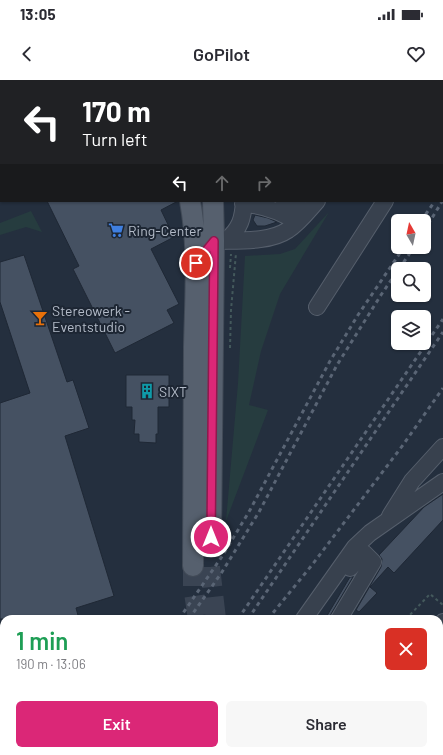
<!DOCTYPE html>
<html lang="en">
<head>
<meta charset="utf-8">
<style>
  body { margin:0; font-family:Barlow,sans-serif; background:#f7f7f7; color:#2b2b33; height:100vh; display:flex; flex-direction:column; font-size:15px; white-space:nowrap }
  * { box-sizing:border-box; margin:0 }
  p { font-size:13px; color:#7c7c81 }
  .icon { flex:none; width:22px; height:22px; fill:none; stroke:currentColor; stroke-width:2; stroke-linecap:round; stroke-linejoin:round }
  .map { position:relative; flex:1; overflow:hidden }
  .side { position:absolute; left:0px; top:535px; width:443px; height:140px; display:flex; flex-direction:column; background:#fff; border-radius:12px 12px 0 0; box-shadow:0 1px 3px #0004 }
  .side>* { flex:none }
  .top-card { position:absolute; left:0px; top:0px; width:443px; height:122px; box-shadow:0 1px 3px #0004; background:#202124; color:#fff; overflow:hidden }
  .needle { width:26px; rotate:351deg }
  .tools { position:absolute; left:391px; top:134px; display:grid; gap:8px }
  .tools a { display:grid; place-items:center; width:40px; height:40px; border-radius:6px; background:#fff; box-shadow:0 1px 3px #0004; font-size:20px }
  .pin { position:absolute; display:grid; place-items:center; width:34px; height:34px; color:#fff; margin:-17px; border:2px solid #fff; border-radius:50%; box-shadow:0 1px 4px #0007 }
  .me { position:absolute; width:44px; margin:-22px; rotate:0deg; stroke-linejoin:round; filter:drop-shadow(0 0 3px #0008) }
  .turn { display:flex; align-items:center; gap:14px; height:84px; padding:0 16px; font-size:18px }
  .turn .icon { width:52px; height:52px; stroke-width:2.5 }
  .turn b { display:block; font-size:28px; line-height:34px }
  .lanes { display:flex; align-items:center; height:38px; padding:0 16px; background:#0003; justify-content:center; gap:20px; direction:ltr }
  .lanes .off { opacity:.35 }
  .round { display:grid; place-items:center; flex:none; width:42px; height:42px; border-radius:6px; background:#f7f7f7 }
  .head { display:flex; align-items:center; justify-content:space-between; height:68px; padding:0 16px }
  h1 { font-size:24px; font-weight:600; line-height:30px; color:#1e9e55 }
  .cta { display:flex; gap:8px; margin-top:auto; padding:8px 16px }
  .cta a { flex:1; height:46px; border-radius:6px; background:#db2777; color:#fff; font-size:16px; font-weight:600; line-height:46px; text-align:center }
  .cta a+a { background:#f7f7f7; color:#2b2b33 }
  .status { display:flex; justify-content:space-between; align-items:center; height:28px; padding:0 20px; background:#fff; direction:ltr }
  .status svg { height:11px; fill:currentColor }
  header { display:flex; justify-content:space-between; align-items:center; height:52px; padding:0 16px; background:#fff; font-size:18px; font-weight:600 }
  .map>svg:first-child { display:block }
</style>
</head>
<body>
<div class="status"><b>13:05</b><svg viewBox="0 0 49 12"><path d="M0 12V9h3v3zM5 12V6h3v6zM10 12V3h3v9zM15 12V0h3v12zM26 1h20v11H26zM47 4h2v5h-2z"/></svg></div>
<header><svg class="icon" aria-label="back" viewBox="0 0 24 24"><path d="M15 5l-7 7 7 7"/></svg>GoPilot<svg class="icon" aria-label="heart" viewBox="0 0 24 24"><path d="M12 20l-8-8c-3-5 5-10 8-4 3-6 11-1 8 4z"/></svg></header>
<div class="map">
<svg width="443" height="675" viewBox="0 0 443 675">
  <rect width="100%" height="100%" fill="#242f3e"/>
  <path fill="#263c3f" d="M31,131L42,152L26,147L0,155V143Z
    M329,132L280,214L261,271L249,325L268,330L226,441L238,303L245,176L280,174L295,169Z"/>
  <path fill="#455162" stroke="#1f2835" d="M47,121H178L161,130L174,157L151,169L179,224L167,230L174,243L115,273L73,189L79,186Z
    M255,135L268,138L277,142L265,146H257L253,140Z
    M24,175L67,302L73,300L89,348L65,356L114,516L76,528L79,539H0V323L30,313L0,222V182Z
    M126,295H169V327H158V354H156V363L139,362V354H134L135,340H132V327H126Z
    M443,414V440L394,493L388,487L370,507L377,513L359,532L356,530L381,487L382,479L379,475L424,427Z
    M350,497H353L331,534L330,539H325Z"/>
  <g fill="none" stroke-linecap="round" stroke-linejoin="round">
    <path stroke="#3a4453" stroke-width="20" stroke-dasharray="20 10" stroke-linecap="butt" d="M211,457L210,487L216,539
      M193,486V506L198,539"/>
    <g stroke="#565f6c" stroke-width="18">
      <path id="minor" d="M249,1L250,0
        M373,1V0
        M442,42L443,40
        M284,121L307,132
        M243,124C264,125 280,131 297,142
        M227,160C240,148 243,139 244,121
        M207,171L214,161C236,160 269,163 288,150C299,143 308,131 317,121
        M317,227L385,121
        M390,436L412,401L443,367
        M304,539L355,467L370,453L443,402
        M339,539L373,482L364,473L350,488
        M439,547L443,542
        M250,675L253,671"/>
    </g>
    <g stroke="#414a57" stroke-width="22">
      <path id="major" d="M210,0V1
        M31,1L33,0
        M151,1L153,0
        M0,21H1
        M0,63L1,62
        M190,121C199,169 195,218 194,267C193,340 193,413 193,486
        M211,457L214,161L213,121
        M216,671L217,675
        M232,671L233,675"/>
    </g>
    <path stroke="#44595c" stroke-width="2" stroke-dasharray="3 3" stroke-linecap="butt" d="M107,0V1
      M8,1L10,0
      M233,1V0
      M230,188L231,174
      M230,268L231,230L236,173
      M406,539L430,514L443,525
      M280,675L284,671
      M321,675L325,671"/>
    <use href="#minor" stroke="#38414e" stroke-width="16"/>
    <use href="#major" stroke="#56606e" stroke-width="20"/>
    <path stroke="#5a6575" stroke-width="1" d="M342,0V1
      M101,1L107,0
      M145,1L193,0
      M259,1L260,0
      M0,41H1
      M0,48H1"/>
    <path stroke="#5a6575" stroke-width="3" stroke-dasharray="4 4" stroke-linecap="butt" d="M442,111L443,109
      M421,141L435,121
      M424,151L443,120
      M399,189L414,167
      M179,539L223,475L250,430L330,281L358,235L404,167
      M189,539L222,492L259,432L337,285L381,215L398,190
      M238,539L443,239
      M248,539L443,252
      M268,539L312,485L403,365L443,308
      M87,675L90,671
      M97,675L100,671
      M146,675L149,671
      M154,675L157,671
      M166,675L169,671"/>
  </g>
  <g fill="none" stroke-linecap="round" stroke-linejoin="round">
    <g stroke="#8e194d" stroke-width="10">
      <path id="route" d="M196,183L214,161L211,457"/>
    </g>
    <use href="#route" stroke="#db2777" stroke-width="7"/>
  </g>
  <defs>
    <g id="supermarket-bare" transform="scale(1.2)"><path d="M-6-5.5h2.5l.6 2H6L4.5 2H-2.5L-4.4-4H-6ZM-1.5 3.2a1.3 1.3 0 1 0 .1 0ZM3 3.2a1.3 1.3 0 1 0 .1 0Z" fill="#3f7fe0" stroke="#1d2633" stroke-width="2.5" paint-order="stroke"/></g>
    <g id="bar-bare" transform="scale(1.2)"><path d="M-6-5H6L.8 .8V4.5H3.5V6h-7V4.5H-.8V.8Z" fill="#e8710a" stroke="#1d2633" stroke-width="2.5" paint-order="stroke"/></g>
    <g id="building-bare" transform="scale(1.2)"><path d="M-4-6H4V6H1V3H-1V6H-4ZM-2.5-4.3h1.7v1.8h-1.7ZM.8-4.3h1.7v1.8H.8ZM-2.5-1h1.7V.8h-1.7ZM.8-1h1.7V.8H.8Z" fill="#0f9aa8" stroke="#1d2633" stroke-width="2.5" paint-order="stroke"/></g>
  </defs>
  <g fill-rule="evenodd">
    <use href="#supermarket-bare" x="116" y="150"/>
    <use href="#bar-bare" x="40" y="238"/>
    <use href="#building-bare" x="147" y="311"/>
  </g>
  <g text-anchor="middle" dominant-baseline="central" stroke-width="4" stroke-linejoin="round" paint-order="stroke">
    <g font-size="14" fill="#b4bcc9" stroke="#1d2633" text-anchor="start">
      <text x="128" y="150">Ring-Center</text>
      <text x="52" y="230">Stereowerk -<tspan x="52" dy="16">Eventstudio</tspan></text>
      <text x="159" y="311">SIXT</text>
    </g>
  </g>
</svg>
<div class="tools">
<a><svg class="needle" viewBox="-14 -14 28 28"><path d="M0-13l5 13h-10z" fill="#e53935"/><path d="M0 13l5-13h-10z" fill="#7c7c81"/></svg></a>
<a><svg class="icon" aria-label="search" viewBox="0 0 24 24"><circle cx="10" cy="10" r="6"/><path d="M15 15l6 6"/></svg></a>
<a><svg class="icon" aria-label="layers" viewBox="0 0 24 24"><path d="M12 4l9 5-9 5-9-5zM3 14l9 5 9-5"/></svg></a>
</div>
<div class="pin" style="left:196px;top:183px;background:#d93025"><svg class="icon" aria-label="arrive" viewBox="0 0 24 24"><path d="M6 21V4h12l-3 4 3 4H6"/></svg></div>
<svg class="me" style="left:211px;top:457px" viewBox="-20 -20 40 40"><circle r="17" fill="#db2777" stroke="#fff" stroke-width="3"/><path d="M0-11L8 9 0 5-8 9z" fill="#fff"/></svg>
<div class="top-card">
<div class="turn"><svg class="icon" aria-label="left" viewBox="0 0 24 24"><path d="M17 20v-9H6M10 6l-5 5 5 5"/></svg><div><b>170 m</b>Turn left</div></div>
<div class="lanes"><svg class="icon" aria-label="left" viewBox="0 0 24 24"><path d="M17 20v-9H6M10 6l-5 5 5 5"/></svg><svg class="icon off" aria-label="ahead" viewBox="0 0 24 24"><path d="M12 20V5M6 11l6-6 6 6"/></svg><svg class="icon off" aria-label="right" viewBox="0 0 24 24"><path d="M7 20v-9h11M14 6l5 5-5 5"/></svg></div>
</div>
<section class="side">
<div class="head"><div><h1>1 min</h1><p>190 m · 13:06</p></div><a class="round" style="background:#d93025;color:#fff"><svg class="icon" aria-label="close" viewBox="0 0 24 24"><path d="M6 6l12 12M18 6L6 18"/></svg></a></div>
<div class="cta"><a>Exit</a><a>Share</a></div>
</section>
</div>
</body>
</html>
